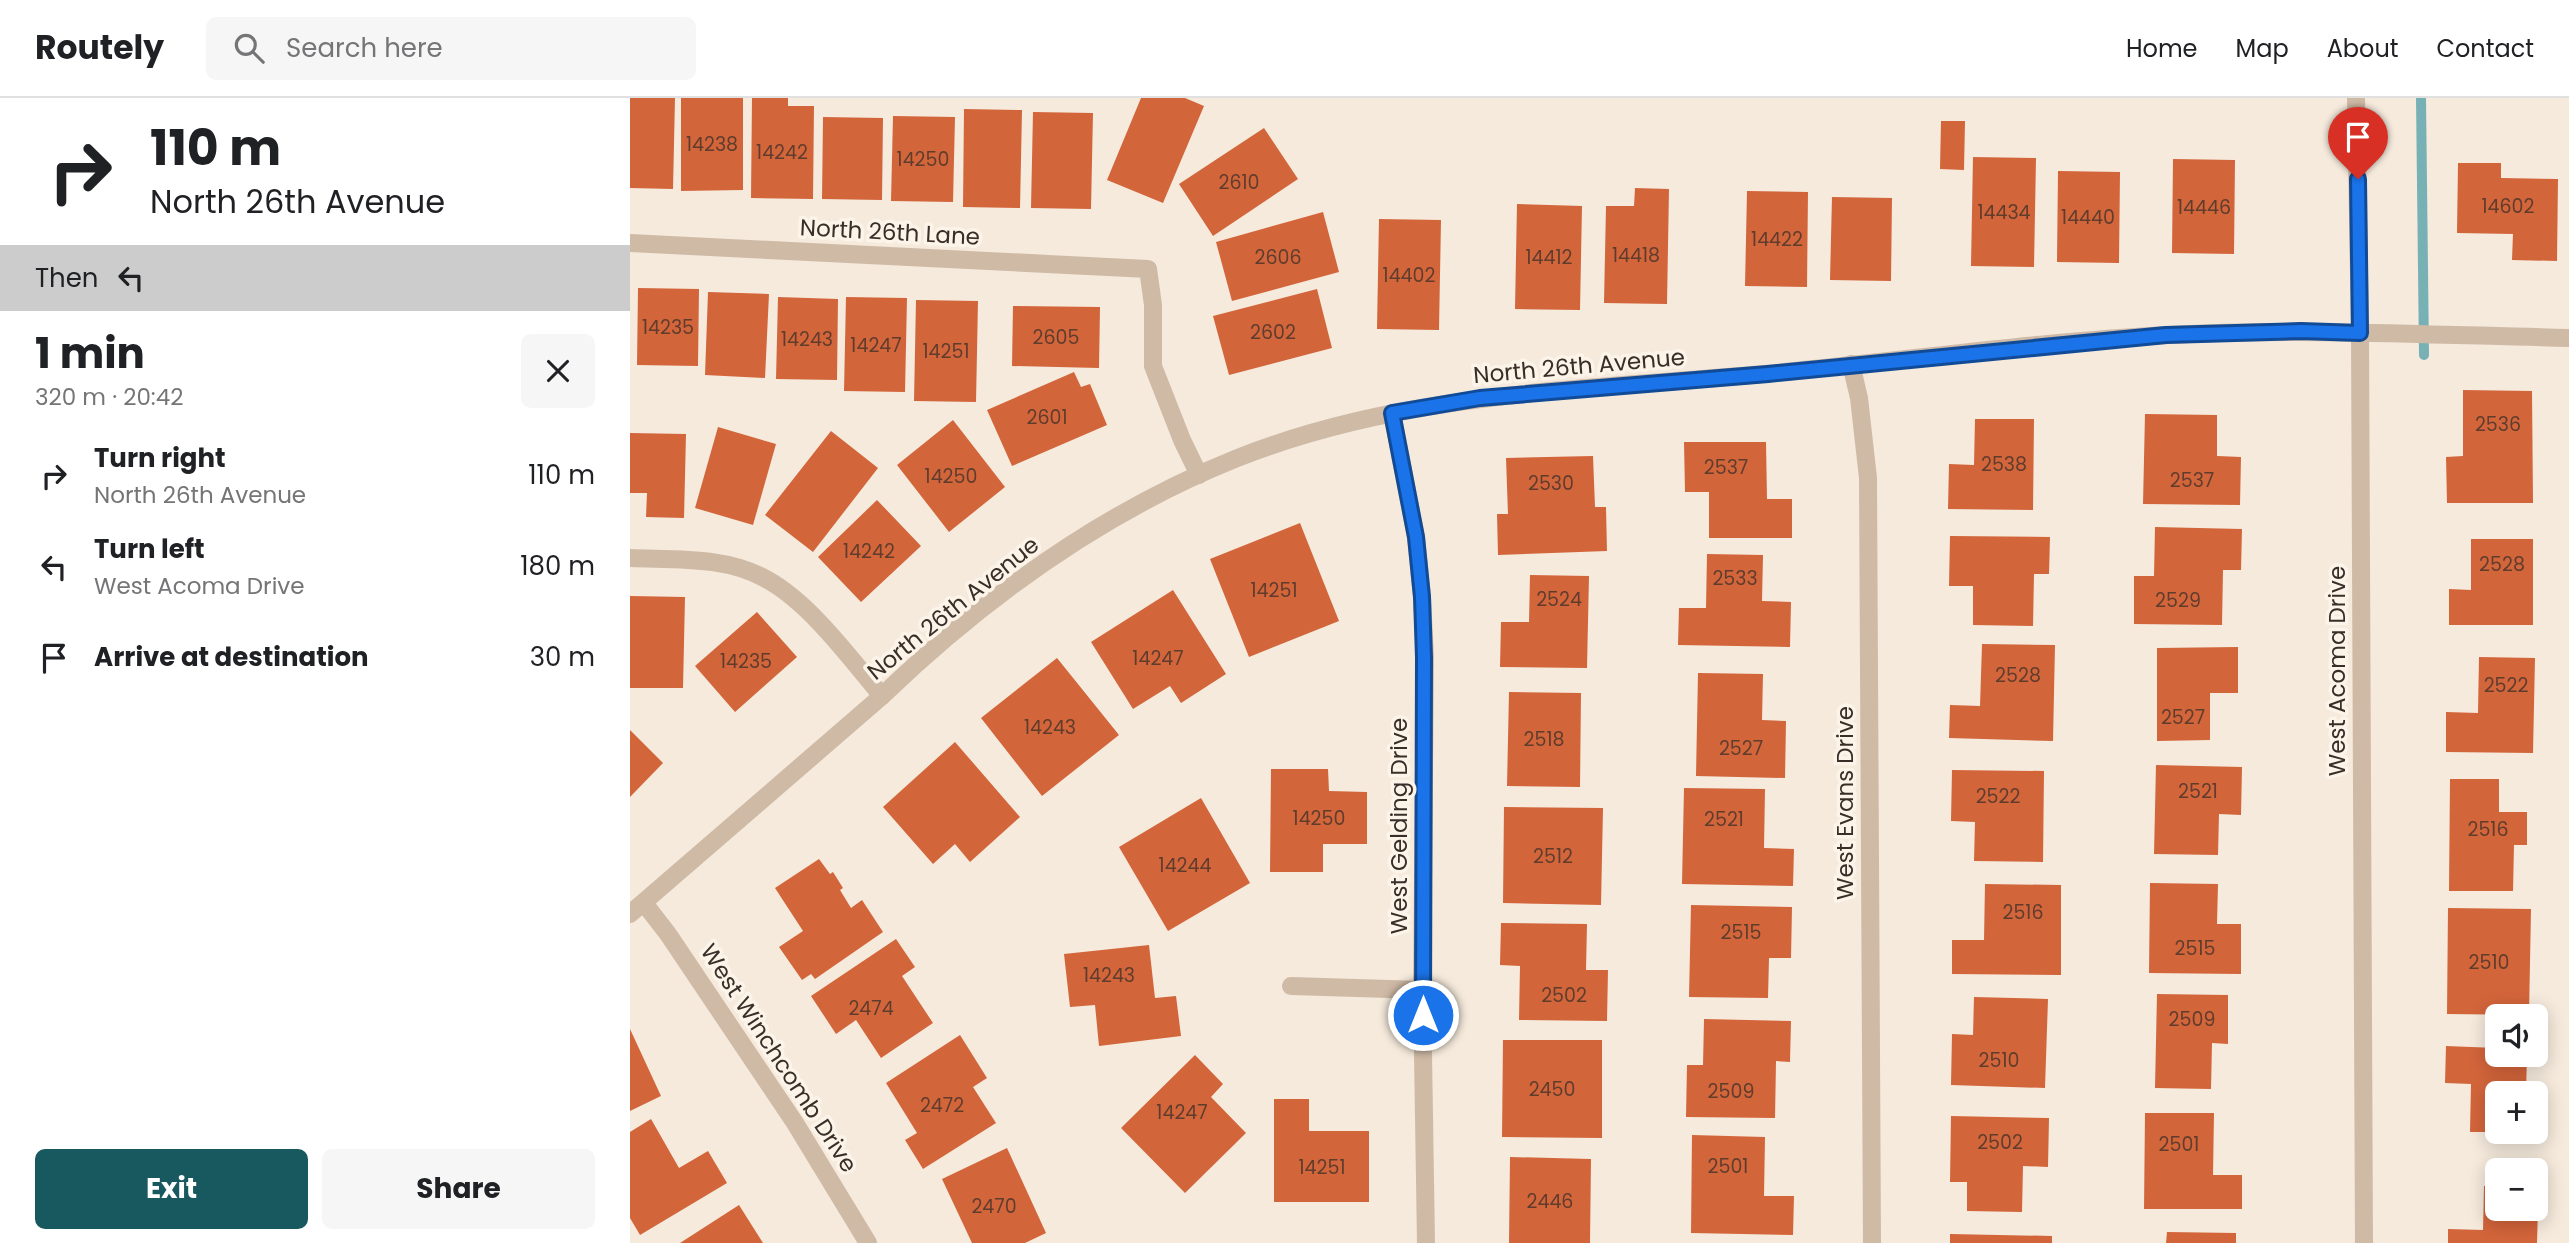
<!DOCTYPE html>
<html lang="en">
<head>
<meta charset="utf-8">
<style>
  body { margin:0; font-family:Poppins,sans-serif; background:#f6f6f6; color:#202124; height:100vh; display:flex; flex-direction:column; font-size:26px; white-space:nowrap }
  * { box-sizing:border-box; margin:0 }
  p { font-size:23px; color:#757577 }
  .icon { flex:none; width:38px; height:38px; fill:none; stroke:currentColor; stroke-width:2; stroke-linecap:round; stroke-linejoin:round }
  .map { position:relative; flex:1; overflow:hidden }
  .side { display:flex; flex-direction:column; background:#fff; width:630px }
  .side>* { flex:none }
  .banner { background:#fff; color:#202124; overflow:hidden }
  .controls { position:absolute; left:1855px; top:906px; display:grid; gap:14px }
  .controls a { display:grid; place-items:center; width:63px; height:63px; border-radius:10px; background:#fff; box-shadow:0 4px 18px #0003; font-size:35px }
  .pin { position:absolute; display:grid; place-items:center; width:60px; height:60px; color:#fff; margin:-72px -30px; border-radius:50% 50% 50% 0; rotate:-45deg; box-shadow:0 0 7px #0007 }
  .pin .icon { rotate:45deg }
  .me { position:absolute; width:77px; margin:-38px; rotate:0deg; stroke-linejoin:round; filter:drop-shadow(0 0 5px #0008) }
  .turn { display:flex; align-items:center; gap:24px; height:147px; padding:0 35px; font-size:32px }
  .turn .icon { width:91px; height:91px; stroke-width:2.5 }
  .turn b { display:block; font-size:49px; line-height:60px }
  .then { display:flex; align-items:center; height:66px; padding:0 35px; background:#0003; gap:14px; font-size:26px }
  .round { display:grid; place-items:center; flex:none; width:74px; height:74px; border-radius:10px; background:#f6f6f6 }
  .headline { display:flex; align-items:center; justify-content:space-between; height:119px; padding:0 35px }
  h1 { font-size:42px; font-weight:700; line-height:52px }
  .primary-button { display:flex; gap:14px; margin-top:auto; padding:14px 35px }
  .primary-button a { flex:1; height:80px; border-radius:10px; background:#185960; color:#fff; font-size:28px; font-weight:700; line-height:80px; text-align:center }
  .primary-button a+a { background:#f6f6f6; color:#202124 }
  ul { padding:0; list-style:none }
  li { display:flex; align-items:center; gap:21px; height:91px; padding:0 35px }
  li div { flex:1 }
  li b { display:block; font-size:26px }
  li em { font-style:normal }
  header { display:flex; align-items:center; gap:42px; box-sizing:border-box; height:98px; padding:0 35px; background:#fff; border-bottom:2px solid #e0e0e0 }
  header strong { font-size:33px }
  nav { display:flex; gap:38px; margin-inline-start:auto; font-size:24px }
  .search { width:490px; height:63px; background:#f6f6f6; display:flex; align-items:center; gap:18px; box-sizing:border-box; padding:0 24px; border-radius:10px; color:#757577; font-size:26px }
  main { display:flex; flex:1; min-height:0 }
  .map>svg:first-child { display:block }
</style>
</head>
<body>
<header>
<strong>Routely</strong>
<div class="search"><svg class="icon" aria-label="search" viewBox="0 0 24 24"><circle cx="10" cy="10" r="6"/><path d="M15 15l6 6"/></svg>Search here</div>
<nav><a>Home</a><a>Map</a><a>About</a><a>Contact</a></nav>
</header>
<main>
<section class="side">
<div class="banner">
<div class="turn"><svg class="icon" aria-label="right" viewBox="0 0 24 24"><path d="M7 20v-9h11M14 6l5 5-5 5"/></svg><div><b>110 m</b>North 26th Avenue</div></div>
<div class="then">Then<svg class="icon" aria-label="left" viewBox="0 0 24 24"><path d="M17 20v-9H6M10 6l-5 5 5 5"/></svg></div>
</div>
<div class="headline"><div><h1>1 min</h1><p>320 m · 20:42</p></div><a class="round"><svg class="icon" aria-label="close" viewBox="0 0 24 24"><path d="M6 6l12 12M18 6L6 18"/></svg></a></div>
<ul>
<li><svg class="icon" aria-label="right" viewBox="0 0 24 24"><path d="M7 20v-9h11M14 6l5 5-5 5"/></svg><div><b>Turn right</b><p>North 26th Avenue</p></div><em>110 m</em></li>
<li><svg class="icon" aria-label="left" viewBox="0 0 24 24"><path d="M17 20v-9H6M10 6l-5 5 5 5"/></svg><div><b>Turn left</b><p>West Acoma Drive</p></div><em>180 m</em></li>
<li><svg class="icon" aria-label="arrive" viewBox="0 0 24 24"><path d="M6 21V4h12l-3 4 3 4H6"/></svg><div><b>Arrive at destination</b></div><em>30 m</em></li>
</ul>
<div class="primary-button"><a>Exit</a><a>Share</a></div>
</section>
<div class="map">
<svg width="1939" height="1145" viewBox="0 0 1939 1145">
  <rect width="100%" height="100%" fill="#f5eadc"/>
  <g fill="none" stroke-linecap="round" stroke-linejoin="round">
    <path stroke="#77b1b5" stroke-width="10" d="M1791,0L1794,257"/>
  </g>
  <path fill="#d3653b" d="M0,0H45L43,91L0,90Z
    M51,0H113V92L51,93Z
    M122,0H158V8H184L183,101L121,100Z
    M511,0H555L574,8L533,105L477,82Z
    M334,11L392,12L390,110L333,109Z
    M403,14L463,15L461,111L401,110Z
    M263,18L325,19L323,104L261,103Z
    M193,19L253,20L252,102L192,101Z
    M1311,23H1335L1334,72L1310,71Z
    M634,30L668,81L583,138L549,86Z
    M1343,59L1406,60L1404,169L1341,168Z
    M1543,61L1605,62L1604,156L1542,155Z
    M1828,65H1871V80L1928,81L1927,163L1882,162L1883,136L1827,135Z
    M1428,73L1490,74L1489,165L1427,164Z
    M1005,90L1039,91L1037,206L974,205L976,108H1004Z
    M1117,93L1178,94L1177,189L1115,188Z
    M1202,99L1262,100L1261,183L1200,182Z
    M887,106L952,108L950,212L885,211Z
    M693,114L709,174L602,203L586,144Z
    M749,121L811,122L809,232L747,231Z
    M8,190L69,191L68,268L7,267Z
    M687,191L702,250L599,277L583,218Z
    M78,194L139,196L135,280L75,277Z
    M148,199L208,201L207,282L146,281Z
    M216,199L277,200L275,294L214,293Z
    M286,202L348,203L346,304L284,303Z
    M383,208L470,209L469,270L382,268Z
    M444,274L451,289L460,286L477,327L382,368L357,312Z
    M1833,292L1902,293L1903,405H1817L1816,359L1833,358Z
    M1515,316L1587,317V358L1611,359L1610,407L1513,406Z
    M1345,321H1404L1403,412L1318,411L1319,366L1344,367Z
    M323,322L375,389L319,434L267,367Z
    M88,329L146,346L123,427L65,410Z
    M201,333L248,370L183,454L135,417Z
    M0,335L56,336L54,420L16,419L17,395H0Z
    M1054,344H1136L1137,401H1162V440H1079V394H1055Z
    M963,358L965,409H976L977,453L868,457L867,416H878L876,360Z
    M247,402L291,448L231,504L188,459Z
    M670,425L709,523L619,559L580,461Z
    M1525,429L1612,431L1611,472H1593L1592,527L1504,526V478H1524Z
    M1320,438L1420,439L1419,476H1404L1403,528L1343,527V488H1319Z
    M1841,441H1903V527H1819V491L1841,492Z
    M1077,456L1133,457L1132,503L1161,504L1160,549L1048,547L1049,510H1076Z
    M900,477L959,478L957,570L870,569L871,524H899Z
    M543,492L596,576L551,605L540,588L503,611L461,544Z
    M0,498L55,499L53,590H0Z
    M127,514L167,559L105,614L65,568Z
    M1352,546L1425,547L1423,643L1319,640L1320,607L1350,608Z
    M1608,549V595H1580V642L1527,643V550Z
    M1849,559L1905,560L1903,655L1816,654V614L1848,615Z
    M427,560L489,637L412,698L351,620Z
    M1068,575L1133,576L1132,622L1156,623L1155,680L1066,678Z
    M879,594L951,595L950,689L877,688Z
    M0,632L33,665L0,699Z
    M325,644L390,719L340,764L325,746L303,766L253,709Z
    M1526,667L1612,669L1611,717L1589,716L1588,757L1524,756Z
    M641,671H698L699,693L737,694V746H693V774H640Z
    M1322,672L1414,673L1413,764L1344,763L1345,724L1321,723Z
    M1820,681H1869V714H1897V747H1884L1883,793H1819Z
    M1054,690L1135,691L1134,750L1164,751L1163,788L1052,786Z
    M571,700L620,785L538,833L489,749Z
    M874,709L973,710L971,807L873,805Z
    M189,761L200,776L203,774L213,790L210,792L221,810L232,802L253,834L185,881L181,876L172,882L149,849L173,833L145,790Z
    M1520,785L1588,786L1587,826H1611V876L1519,875Z
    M1355,786L1431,787V877L1322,876V842H1354Z
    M1061,807L1162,809L1161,860H1139L1138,900L1059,899Z
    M1818,810L1901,811L1899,917L1817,916Z
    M871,825L957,826L956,872H978L977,923L889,922L890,868L870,867Z
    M266,841L285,869L272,878L303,925L251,960L226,922L206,936L181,898Z
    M519,847L525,900L546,898L551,938L469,948L465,907L440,909L434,856Z
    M1527,896L1598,897V946L1582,945L1581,991L1525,990Z
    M1344,899L1418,901L1415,990L1321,987L1322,936L1343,937Z
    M1074,921L1161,923L1160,964L1146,963L1145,1020L1056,1019L1057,967H1073Z
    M0,931L31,998L0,1013Z
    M330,937L357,980L343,989L366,1025L293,1071L275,1042L287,1035L256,985Z
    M873,942H972V1040L872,1039Z
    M1816,948L1867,950V957H1897L1896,996H1867V1034H1840L1841,986L1815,985Z
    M565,957L593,986L581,999L616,1035L555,1095L491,1030Z
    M644,1001H679V1033H739V1104H644Z
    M1906,1001L1912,1002L1910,1036H1906Z
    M1515,1015H1584L1583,1077H1612V1111H1514Z
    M1321,1018L1419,1020L1418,1069L1393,1068L1392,1114L1337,1113V1084H1320Z
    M21,1021L49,1070L78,1053L97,1085L10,1137L0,1120V1034Z
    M1062,1037L1135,1039L1134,1098H1164L1163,1137L1061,1135Z
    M377,1050L416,1135L395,1145H342L312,1081Z
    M880,1059L961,1061L960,1145H879Z
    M1854,1088H1867V1111H1908L1907,1145H1818V1131L1853,1132Z
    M109,1107L133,1145H50Z
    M1537,1134L1606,1135V1145H1536Z
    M1320,1136L1422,1138V1145H1320Z"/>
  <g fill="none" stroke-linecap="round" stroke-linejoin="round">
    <path stroke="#cfbaa6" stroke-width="18" d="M1726,0L1730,235L1734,1145
      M0,145L518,171L523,207V268L552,342L569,377
      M1221,266L1229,300L1238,380L1242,1145
      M762,315L786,439L792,499L795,560L792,892L796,1145
      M0,460C44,462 96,458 136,481C180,505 220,560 252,598
      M661,888L792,892"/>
    <path stroke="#cfbaa6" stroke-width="18" d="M14,805L38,836L165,1025L238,1145
      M0,816L252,598C354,500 473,414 605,361C769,295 948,292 1122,277C1260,265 1399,244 1538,237C1672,230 1806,237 1939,240"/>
  </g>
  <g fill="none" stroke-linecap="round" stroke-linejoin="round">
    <g stroke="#114b97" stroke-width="18">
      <path id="route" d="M793,917L794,560L792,499L786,439L762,315L850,300L1138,276L1536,237L1671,233L1730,235L1728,81"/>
    </g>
    <use href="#route" stroke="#1a73e8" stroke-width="12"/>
  </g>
  <g text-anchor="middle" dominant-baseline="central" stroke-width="7" stroke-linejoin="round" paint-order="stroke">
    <g font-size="19" fill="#603c2d">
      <text x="82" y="46">14238</text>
      <text x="152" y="54">14242</text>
      <text x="293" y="61">14250</text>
      <text x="609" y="84">2610</text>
      <text x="1878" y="108">14602</text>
      <text x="1574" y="109">14446</text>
      <text x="1374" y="114">14434</text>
      <text x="1458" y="119">14440</text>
      <text x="1147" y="141">14422</text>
      <text x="1006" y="157">14418</text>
      <text x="648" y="159">2606</text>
      <text x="919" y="159">14412</text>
      <text x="779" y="177">14402</text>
      <text x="38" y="229">14235</text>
      <text x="643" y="234">2602</text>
      <text x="426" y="239">2605</text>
      <text x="177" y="241">14243</text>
      <text x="246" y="247">14247</text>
      <text x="316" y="253">14251</text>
      <text x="417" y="319">2601</text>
      <text x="1868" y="326">2536</text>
      <text x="1374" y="366">2538</text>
      <text x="1096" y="369">2537</text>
      <text x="321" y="378">14250</text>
      <text x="1562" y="382">2537</text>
      <text x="921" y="385">2530</text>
      <text x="239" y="453">14242</text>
      <text x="1872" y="466">2528</text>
      <text x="1105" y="480">2533</text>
      <text x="644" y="492">14251</text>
      <text x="929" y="501">2524</text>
      <text x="1548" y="502">2529</text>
      <text x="528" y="560">14247</text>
      <text x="116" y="563">14235</text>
      <text x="1388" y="577">2528</text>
      <text x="1876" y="587">2522</text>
      <text x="1553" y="619">2527</text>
      <text x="420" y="629">14243</text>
      <text x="914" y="641">2518</text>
      <text x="1111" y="650">2527</text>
      <text x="1568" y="693">2521</text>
      <text x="1368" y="698">2522</text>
      <text x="689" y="720">14250</text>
      <text x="1094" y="721">2521</text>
      <text x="1858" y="731">2516</text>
      <text x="923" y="758">2512</text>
      <text x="555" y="767">14244</text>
      <text x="1393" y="814">2516</text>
      <text x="1111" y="834">2515</text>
      <text x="1565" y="850">2515</text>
      <text x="1859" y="864">2510</text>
      <text x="479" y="877">14243</text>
      <text x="934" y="897">2502</text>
      <text x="241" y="910">2474</text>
      <text x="1562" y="921">2509</text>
      <text x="1369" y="962">2510</text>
      <text x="922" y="991">2450</text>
      <text x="1101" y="993">2509</text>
      <text x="312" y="1007">2472</text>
      <text x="552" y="1014">14247</text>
      <text x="1370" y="1044">2502</text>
      <text x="1549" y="1046">2501</text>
      <text x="1098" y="1068">2501</text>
      <text x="692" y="1069">14251</text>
      <text x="920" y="1103">2446</text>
      <text x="364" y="1108">2470</text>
    </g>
    <g font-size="23" fill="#3a2e28" stroke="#fcf4e9">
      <text transform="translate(260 134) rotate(3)">North 26th Lane</text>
      <text transform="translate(949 268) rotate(-5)">North 26th Avenue</text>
      <text transform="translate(323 510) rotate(-39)">North 26th Avenue</text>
      <text transform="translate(1707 573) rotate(-90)">West Acoma Drive</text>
      <text transform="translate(1215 705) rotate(-90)">West Evans Drive</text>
      <text transform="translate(769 728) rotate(-90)">West Gelding Drive</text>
      <text transform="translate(149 960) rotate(57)">West Winchcomb Drive</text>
    </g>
  </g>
</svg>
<div class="controls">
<a><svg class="icon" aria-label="sound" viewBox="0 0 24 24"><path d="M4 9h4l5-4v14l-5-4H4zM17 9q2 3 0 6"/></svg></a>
<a>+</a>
<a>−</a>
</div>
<div class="pin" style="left:1728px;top:81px;background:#d93025"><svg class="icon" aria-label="arrive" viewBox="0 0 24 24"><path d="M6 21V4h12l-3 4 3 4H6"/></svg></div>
<svg class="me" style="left:793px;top:917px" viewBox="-20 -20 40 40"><circle r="17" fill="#1a73e8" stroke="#fff" stroke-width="3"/><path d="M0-11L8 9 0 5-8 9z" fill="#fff"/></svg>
</div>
</main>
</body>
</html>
